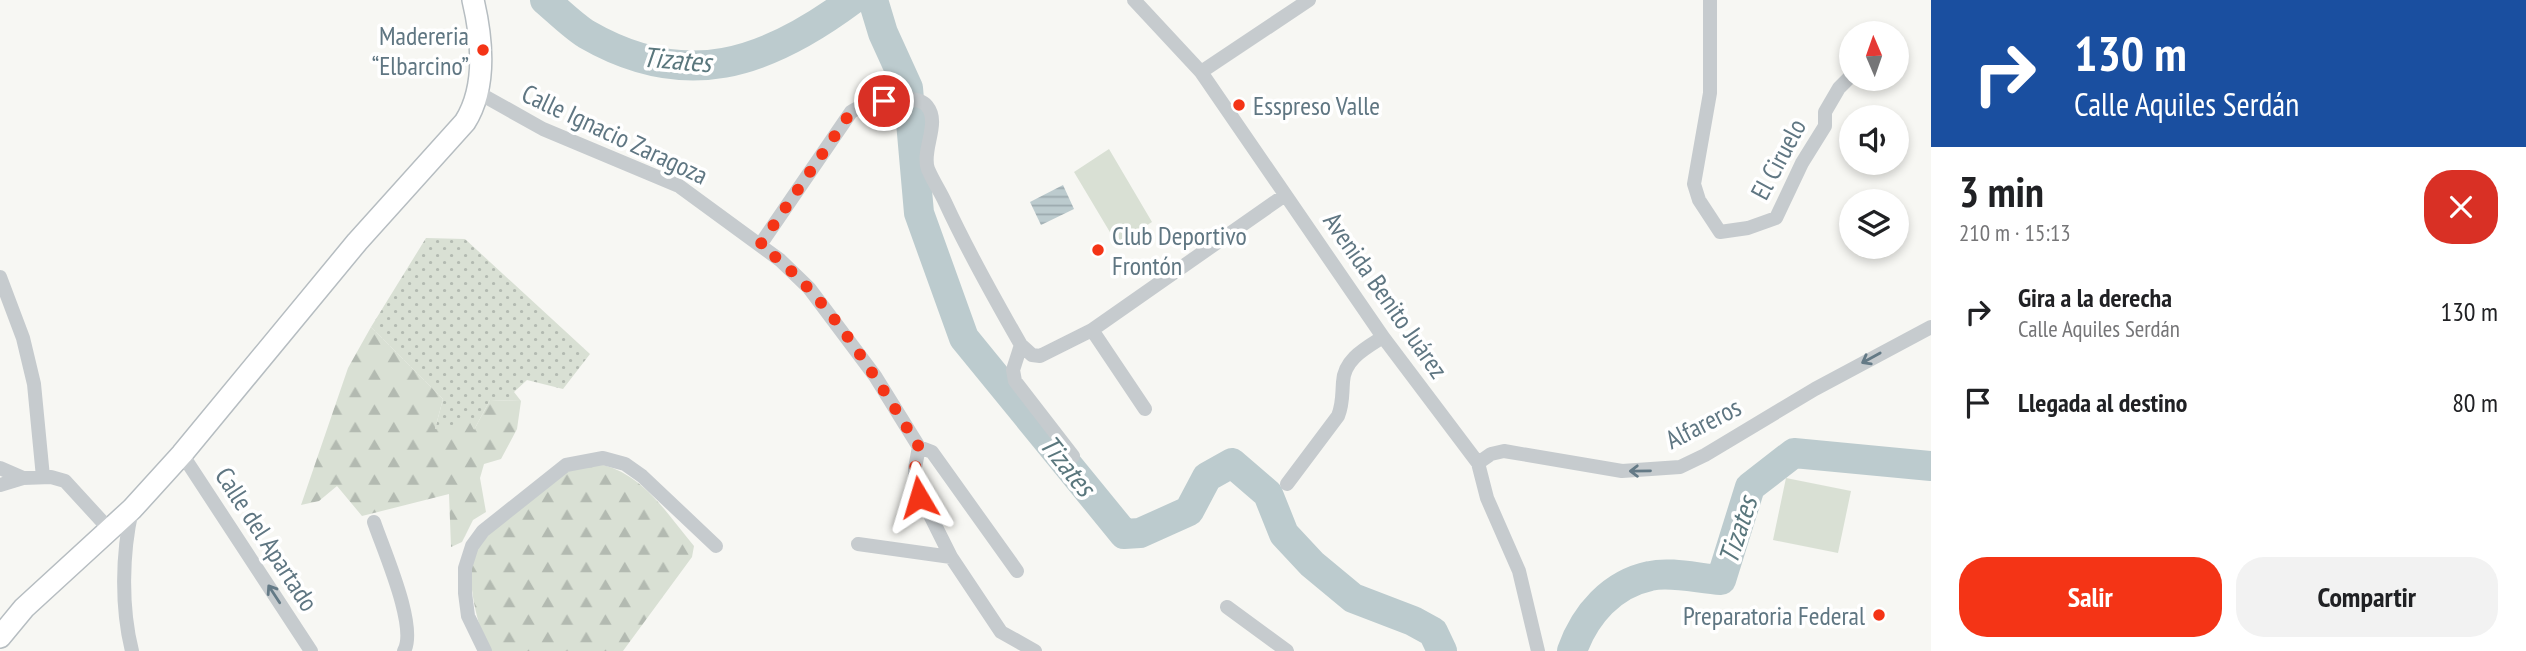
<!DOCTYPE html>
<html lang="es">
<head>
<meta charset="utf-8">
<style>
  body { margin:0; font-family:"PT Sans Narrow",sans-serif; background:#f2f2f2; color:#202124; height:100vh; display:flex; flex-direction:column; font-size:26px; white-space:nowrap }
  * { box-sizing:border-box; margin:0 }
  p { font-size:23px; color:#757577 }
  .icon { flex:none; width:38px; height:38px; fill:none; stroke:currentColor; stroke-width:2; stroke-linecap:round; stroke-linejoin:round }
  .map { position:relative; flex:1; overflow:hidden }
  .details { display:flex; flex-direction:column; background:#fff; width:595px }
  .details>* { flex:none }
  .top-card { background:#1a4fa0; color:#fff; overflow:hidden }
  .needle { width:46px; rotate:358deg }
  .tools { position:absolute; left:1839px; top:21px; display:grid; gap:14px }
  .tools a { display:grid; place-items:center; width:70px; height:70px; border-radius:50%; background:#fff; box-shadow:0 4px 10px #0003; font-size:35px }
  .pin { position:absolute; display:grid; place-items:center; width:60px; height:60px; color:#fff; margin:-30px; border:4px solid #fff; border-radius:50%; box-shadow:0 2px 7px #0007 }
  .me { position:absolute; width:77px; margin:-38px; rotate:353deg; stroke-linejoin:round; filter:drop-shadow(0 0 5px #0008) }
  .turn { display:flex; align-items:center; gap:24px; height:147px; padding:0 28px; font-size:32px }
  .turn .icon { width:91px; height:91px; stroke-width:2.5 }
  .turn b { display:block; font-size:49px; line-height:60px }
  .round { display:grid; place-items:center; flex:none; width:74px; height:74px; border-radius:28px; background:#f2f2f2 }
  .headline { display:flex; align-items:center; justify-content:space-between; height:119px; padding:0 28px }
  h1 { font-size:42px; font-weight:800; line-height:52px }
  .button { display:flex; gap:14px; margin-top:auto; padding:14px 28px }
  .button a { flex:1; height:80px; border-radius:28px; background:#f43416; color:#fff; font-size:28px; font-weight:800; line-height:80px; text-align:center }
  .button a+a { background:#f2f2f2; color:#202124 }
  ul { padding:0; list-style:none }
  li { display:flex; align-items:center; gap:21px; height:91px; padding:0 28px }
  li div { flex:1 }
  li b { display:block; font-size:26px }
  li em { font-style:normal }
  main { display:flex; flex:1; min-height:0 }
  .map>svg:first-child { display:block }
</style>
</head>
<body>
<main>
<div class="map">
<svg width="1931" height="651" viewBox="0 0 1931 651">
  <defs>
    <pattern id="grass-dots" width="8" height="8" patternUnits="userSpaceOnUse" patternTransform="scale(1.75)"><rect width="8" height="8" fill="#d9e0d4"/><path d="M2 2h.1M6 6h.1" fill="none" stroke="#b3bab1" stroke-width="1.8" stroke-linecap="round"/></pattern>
    <pattern id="forest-firs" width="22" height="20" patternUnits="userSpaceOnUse" patternTransform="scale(1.75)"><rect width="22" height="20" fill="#d9e0d4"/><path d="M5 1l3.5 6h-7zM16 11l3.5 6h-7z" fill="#b3bab1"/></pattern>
    <pattern id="water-rules" width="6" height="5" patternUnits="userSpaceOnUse" patternTransform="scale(1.75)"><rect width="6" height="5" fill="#bccbce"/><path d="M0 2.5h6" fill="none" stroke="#9ca9ad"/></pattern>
  </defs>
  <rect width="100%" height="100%" fill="#f7f7f3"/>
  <path fill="url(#grass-dots)" d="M426,238L465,239L590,354L563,389L527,380L514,392L521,401L490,400L474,430L435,429L443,399L371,327Z"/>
  <path fill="url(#forest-firs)" d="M371,327L443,399L435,429L451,428L456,419L467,417L474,430L490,400L521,401L517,429L501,459L484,464L480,478L486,512L473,520L462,542L451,547L449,494L362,516L337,486L319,501L301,505L348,368Z
    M603,465C645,476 667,514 694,546L692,557L623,651H491C478,633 467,580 472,558C477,538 547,482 566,471C575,465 592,466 603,465Z"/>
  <path fill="#d9e0d4" d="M1109,149L1152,222L1117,244L1074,172Z
    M1786,478L1851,491L1838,553L1773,540Z"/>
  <path fill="url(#water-rules)" d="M1063,185L1074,209L1041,225L1030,202Z"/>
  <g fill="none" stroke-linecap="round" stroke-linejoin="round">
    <path stroke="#bccbce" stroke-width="30" d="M545,0C558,11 572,25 586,34C686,92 766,64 852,0
      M873,0L883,33L908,88L919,213L964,338L1124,534L1140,533L1189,511L1207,477L1232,463L1268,494L1284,534L1312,564L1353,598L1413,621L1433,632L1442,651
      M1572,651C1585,614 1612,584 1650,576C1671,571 1700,579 1721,580L1750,487L1794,453L1931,466"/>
    <g stroke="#b6bdc1" stroke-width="24">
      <path id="secondary" d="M0,637L24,608L132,509L182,454L357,242L465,122C487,87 482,38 473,0"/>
    </g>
    <path stroke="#c6cbce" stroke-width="14" d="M1134,0L1201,72L1383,337L1478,463L1487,498L1519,571L1538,651
      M1710,0V93L1694,184L1699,200L1720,232L1748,228L1776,218L1802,163L1825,126V112L1839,88L1852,75
      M1201,72L1309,0
      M477,92L543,129L679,186L780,260L809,288L875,376L919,447L915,468L916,487L951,557L1001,632L1035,651
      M760,245L851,112C865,102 915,91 927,106C941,123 921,150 928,169C933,181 940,191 945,202C968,252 994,298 1021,345L1032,355L1040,356L1092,330L1285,195
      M0,277L23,338L34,384L43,477
      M1092,330L1145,409
      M1021,345L1013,370L1015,381L1073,456
      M919,447L932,452L1017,571
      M182,454L311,651
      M1478,463L1491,454L1504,451L1622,471L1680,467L1705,455L1815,389L1931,327
      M0,468L23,478L51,477L65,481L109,529
      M1287,484L1338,416C1343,404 1342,395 1343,382C1344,359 1366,348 1383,337
      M0,485L23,478
      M374,522C383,549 418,627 404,651
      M858,544L951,557
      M1227,607L1287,651
      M132,651C121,608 122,553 132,510
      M485,651L468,616L465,593V568L472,546L483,531L566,465L603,458L625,464L642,476L716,546"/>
    <use href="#secondary" stroke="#fff" stroke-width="21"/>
  </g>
  <defs><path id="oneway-shaft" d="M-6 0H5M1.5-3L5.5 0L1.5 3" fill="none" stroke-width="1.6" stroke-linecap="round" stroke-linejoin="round" transform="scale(1.75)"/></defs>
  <g stroke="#647a86">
    <use href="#oneway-shaft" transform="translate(1871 358) rotate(151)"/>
    <use href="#oneway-shaft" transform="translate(1640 471) rotate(179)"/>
    <use href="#oneway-shaft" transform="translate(274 594) rotate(-123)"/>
  </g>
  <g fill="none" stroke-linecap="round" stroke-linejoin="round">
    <path stroke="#f43416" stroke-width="12" stroke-dasharray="0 21.6" d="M884,101L864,104L851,112L760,245C829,295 874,376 919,447L915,468L919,497"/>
  </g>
  <g fill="#f43416" stroke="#fff" stroke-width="2.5">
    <circle cx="483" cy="50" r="7"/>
    <circle cx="1239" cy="105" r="7"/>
    <circle cx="1098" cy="250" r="7"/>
    <circle cx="1879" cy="615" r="7"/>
  </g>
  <g text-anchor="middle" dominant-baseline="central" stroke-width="7" stroke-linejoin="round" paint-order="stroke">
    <g font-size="26" fill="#5f7682" stroke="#fff" text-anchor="end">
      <text x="469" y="35">Madereria<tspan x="469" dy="30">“Elbarcino”</tspan></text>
      <text x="1253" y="105" text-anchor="start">Esspreso Valle</text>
      <text x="1112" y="235" text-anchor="start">Club Deportivo<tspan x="1112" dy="30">Frontón</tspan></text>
      <text x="1865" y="615">Preparatoria Federal</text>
    </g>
    <g font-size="26" fill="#5f7682" stroke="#fff">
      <text transform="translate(615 134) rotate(25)">Calle Ignacio Zaragoza</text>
      <text transform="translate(1778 159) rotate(-62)">El Ciruelo</text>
      <text transform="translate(1386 295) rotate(55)">Avenida Benito Juárez</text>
      <text transform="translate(1703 423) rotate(-27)">Alfareros</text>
      <text transform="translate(267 539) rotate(57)">Calle del Apartado</text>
    </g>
    <g font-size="28" font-style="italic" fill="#5a777d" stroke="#fff">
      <text transform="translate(677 59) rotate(5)">Tizates</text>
      <text transform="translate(1068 465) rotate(51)">Tizates</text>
      <text transform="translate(1737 530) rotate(-72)">Tizates</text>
    </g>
  </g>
</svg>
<div class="tools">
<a><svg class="needle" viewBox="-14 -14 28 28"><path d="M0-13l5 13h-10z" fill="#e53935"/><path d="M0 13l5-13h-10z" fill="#757577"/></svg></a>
<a><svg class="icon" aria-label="sound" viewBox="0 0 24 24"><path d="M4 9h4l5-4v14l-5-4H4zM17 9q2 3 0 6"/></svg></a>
<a><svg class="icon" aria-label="layers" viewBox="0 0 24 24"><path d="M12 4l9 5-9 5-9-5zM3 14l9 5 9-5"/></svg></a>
</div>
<div class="pin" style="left:884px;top:101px;background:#d93025"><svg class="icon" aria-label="arrive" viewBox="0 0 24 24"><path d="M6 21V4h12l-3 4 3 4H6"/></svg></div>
<svg class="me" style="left:919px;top:497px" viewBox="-20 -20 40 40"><path d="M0-17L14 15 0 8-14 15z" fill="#f43416" stroke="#fff" stroke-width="4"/></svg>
</div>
<section class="details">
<div class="top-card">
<div class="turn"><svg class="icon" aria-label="right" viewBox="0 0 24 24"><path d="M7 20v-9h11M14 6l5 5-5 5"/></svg><div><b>130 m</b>Calle Aquiles Serdán</div></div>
</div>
<div class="headline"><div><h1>3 min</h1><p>210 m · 15:13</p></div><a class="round" style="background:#d93025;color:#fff"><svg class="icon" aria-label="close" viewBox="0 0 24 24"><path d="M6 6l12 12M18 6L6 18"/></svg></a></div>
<ul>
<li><svg class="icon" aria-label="right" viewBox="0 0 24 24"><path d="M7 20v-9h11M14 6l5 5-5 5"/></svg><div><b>Gira a la derecha</b><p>Calle Aquiles Serdán</p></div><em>130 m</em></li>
<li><svg class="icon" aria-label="arrive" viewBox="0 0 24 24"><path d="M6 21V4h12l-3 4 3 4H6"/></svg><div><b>Llegada al destino</b></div><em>80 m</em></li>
</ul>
<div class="button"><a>Salir</a><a>Compartir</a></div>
</section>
</main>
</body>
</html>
